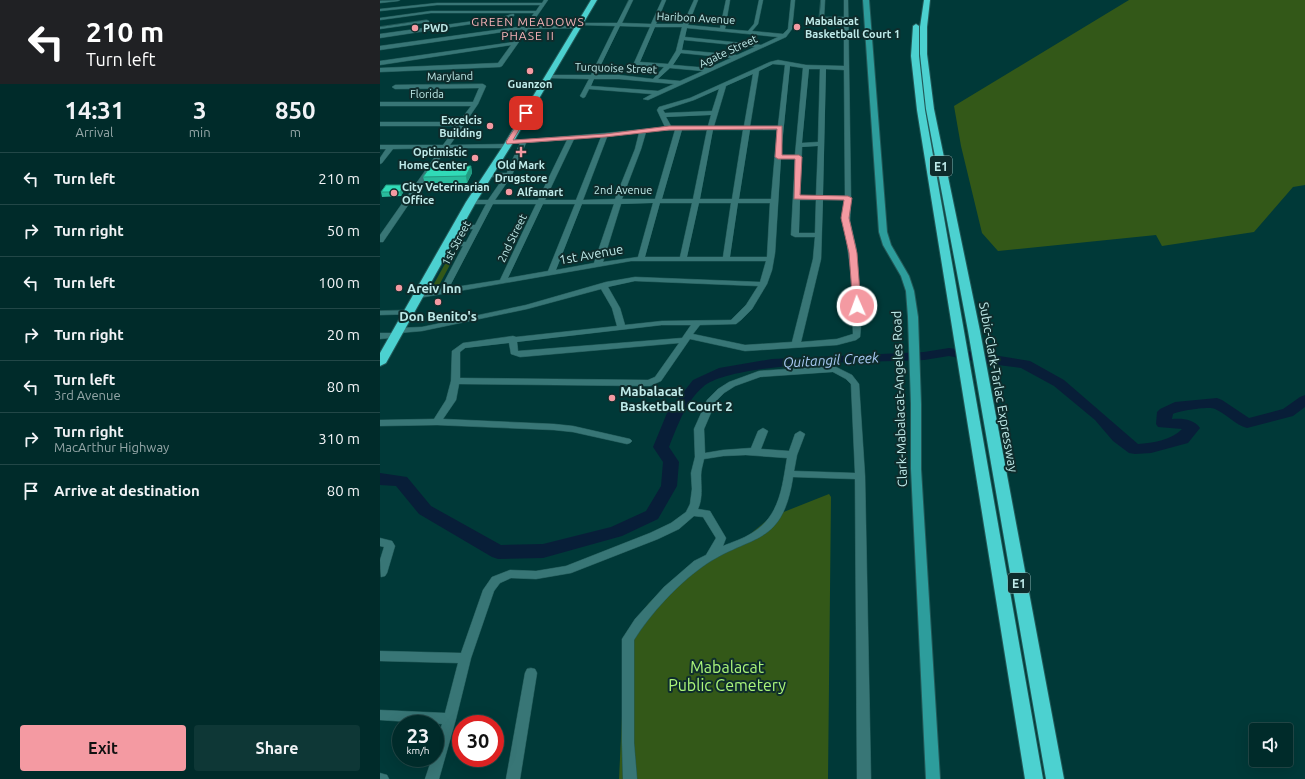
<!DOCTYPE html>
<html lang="en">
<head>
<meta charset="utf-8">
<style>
  body { margin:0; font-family:Ubuntu,sans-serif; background:#0e3736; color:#f1f3f6; height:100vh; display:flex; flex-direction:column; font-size:15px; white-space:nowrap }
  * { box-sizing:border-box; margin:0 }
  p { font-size:13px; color:#95a7a8 }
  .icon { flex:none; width:22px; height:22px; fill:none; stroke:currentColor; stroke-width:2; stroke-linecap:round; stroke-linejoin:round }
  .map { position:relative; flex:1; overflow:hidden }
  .panel { display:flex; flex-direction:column; background:#002b2a; width:380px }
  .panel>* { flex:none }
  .top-card { background:#202124; color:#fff; overflow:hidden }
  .tools { position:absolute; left:869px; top:723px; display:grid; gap:8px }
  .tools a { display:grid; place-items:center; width:44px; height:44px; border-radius:4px; background:#002b2a; box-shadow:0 4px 16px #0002,0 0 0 1px #224747; font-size:20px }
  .speed { position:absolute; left:12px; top:715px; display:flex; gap:8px; font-size:20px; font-weight:700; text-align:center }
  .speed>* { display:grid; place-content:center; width:52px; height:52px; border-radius:50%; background:#002b2a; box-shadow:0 4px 16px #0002,0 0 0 1px #224747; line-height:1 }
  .speed small { font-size:10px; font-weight:400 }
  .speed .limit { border:6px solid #d22; background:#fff; color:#111 }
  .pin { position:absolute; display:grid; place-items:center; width:34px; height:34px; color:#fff; margin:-17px; border-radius:8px; box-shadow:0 2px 6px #0006 }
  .me { position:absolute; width:44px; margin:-22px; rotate:358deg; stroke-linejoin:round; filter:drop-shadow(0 0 3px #0008) }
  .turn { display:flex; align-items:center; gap:14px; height:84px; padding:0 20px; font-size:18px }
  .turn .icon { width:52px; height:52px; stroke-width:2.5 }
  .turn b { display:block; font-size:28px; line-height:34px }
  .eta { display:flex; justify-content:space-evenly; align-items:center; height:68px; text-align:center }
  .eta b { font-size:24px; font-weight:700; line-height:28px }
  .cta { display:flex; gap:8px; margin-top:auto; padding:8px 20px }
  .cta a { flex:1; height:46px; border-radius:4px; background:#f49aa2; color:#111; font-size:16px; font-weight:700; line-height:46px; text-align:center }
  .cta a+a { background:#0e3736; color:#f1f3f6 }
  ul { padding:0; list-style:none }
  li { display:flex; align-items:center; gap:12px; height:52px; padding:0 20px; border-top:1px solid #224747 }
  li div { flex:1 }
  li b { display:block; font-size:15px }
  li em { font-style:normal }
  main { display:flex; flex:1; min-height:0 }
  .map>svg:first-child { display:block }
</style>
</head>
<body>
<main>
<section class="panel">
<div class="top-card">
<div class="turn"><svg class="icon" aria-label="left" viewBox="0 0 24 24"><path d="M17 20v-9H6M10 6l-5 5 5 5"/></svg><div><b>210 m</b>Turn left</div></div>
</div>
<div class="eta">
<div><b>14:31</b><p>Arrival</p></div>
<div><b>3</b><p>min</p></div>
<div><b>850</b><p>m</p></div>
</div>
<ul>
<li><svg class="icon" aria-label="left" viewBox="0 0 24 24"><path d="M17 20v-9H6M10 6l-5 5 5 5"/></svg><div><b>Turn left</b></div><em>210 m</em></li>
<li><svg class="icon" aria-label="right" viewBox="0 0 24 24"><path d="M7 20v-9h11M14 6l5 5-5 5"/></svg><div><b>Turn right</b></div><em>50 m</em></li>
<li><svg class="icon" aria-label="left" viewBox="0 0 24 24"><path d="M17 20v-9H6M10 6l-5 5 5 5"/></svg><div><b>Turn left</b></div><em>100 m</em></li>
<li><svg class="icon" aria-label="right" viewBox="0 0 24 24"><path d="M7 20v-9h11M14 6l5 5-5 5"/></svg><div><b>Turn right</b></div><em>20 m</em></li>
<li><svg class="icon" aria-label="left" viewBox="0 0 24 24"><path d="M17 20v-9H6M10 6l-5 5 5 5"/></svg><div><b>Turn left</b><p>3rd Avenue</p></div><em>80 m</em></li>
<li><svg class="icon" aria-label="right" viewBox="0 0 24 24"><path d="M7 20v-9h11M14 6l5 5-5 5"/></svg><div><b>Turn right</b><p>MacArthur Highway</p></div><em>310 m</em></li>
<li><svg class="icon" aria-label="arrive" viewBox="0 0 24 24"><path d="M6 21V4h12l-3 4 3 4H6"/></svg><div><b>Arrive at destination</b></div><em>80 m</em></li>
</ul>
<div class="cta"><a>Exit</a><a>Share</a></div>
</section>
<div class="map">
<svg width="925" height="779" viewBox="0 0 925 779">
  <rect width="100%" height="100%" fill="#003938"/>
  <path fill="#335818" d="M749,0H925V185L913,187L874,232L782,246L776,235L618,251L602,233L581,146L574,106Z
    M72,261L56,291H50L66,262Z
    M449,494L451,497L448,779H239L246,633L269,603L290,582L320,563L353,548L391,517Z"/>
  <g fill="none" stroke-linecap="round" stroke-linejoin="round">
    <path fill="#081e38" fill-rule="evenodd" d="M569,348L650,361L684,380L758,444C773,443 792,440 802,429L778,427L776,424L777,412L780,409L795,402L837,398L842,400L869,418L903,409L920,397L925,395V407L913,416L867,428C855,425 847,414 835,409C829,406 799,411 793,414L792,419C802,418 814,419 820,428L808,443L771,453L755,454L749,453L733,441L715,420L674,386L641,368L610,364L569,356L544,360C500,362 352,361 323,387C306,401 297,427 289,447L299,462L297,486L278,519L242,536L163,558L118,559L112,557L39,514L16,486L0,485V473L27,477L51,506L121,545L163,544L231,527L266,511L281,486L283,462L273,447L287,413L313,380L339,368L392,359L544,352Z"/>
    <g stroke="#225958" stroke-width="1">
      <path id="street" d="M20,0L18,1L0,3V1Z
        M164,0H168L150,26H198L200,27V28L148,29L122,66L120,67L0,72V68L118,63L131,45L0,65V61L134,42L143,29L0,50V46L145,26L154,13H51L0,20V18L51,11H156L160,5H57L0,11V9L57,3H162Z
        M249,0H253L242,23L271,24L282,0H286L276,24H303L314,0H318L308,25L340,28L346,0H350L345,29L368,31L374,24L379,0H383L378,24L372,31L403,34L408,29L411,0H415L412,29L406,37L268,100L263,99L272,94L209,89L205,97L203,98L200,96L209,79L166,78V76L168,75H211L235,26L200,25L198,24L200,23H237ZM240,26L270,27L254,63L257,65L284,67L273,79L239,75H216ZM275,27H302L296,51L288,64L260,62ZM307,28L398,37L381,45L305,37ZM304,40L375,47L357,55L302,50ZM301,53L351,58L329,68L293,65ZM290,68L323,71L300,81L278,79ZM214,79H239L294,84L278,91L211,86Z
        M441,0H445L444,17H464V0H468L471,198L470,221L476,247L480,295L481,325L480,337L476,340L457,345L365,351L310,339L281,381L270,386L79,384L76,400L63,419L174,424L193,426L250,439L252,441L250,443L247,444L193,432L174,430L57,425L0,426V420L54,419L66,400L71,381L72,351L83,343L133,336L136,337L237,326L232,308L221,289L147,309L42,331L19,333L20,335L19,337L0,339V333H15L14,331L15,329L18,328L42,327L146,305L226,282L255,277L380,282L386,261H251L39,298L35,296L39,294L60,290L83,246H68L64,244L68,242H86L93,229H78L74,227L78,225H95L106,204H91L88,202L91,200H108L124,177H108L105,175L108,173H127L128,169H114L111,167L114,165H130L140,143H127V141L225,133L285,127L277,110L279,107L310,98L390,62L398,60L426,65L464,66V19H444L443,22H439ZM393,64L405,65L398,126H370L379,71ZM410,66L423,68L415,155H401ZM429,69H440L438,142L422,143ZM446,69L464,70L465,196H443ZM373,74L364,126H334L346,86ZM339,89L332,111L285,113L283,110L314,100ZM331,115L328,126H291L286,117ZM295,130L275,199H242L261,149L266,132ZM302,130H327L313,199H282ZM333,130H363L352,199H320ZM370,130H397L391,199H359ZM259,133L255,149L235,199L203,200L227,137ZM221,137L196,200H165L194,139ZM187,140L158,200H115L132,175L146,143ZM438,146L436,196H420L422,147ZM401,159H415L411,235L415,237H435L433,259L412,342L365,345L313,334L320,325L356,324L361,320L372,309L387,284L392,270L395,253ZM420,200H436L435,233H419ZM443,200H464L463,214L471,275L473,334L457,339L421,342L441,259ZM273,203L258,257L223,262L241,204ZM280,203H312L300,257H265ZM319,203H351L343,257H307ZM358,203H390L387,257H350ZM113,204H156L120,280L69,288ZM163,204H195L168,271L128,278ZM202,204H234L214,263L176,270ZM255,281L378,286L366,305L351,320L282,321L245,325L240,308L228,287ZM282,325H311L302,338L138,351L137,342ZM129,343L131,354L140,357L299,343L275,377L268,380L80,378V352L85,348Z
        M132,14H134V16L124,19L0,38V34L123,17Z
        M47,20L49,21V22L0,29V27Z
        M103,84L106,86L98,104L70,145L127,144L130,146L127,148H67L3,242H0V235L61,148L13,149L2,163L0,164V158L6,149H0V145H63L77,126H0V122H79L91,106H0V102H93L99,88L15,89L12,87L15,85Z
        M30,310H33L34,312L33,314L0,315V311Z
        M454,366L472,375L479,384L485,476L491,779H477L475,479L413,477C402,549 370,533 322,567C297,585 271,613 254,640V743L257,779H243L242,743V639L255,619L284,587L314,561L326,555L336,538L323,517L314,516L299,529L278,539L191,573L156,579L131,578L120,583L114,591L91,658L76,719L59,779H45L52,758H55V747L62,724L0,720V710L65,713L78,663L0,661V651L81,653L103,590L112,577L130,570L156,571L186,566L270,533L291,523L306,512L310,504L312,489L311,473L315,457L314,429L327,400L338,389L349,382L379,371ZM453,372L466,379L471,384L475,473L414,471L417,455L425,434L420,431L415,434L409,451L381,449L388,431L383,428L378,431L371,448L343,450L325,453L324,429L336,401L344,393L355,386L380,377ZM366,455L407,458C402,487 400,516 372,533C363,539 352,542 343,546L346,538L330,511L318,509C323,498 321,487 321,475C321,470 323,464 324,459L343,456Z
        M0,538L12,541L15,546L7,573L5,576L1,577L0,560L4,547L0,546Z
        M151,668L155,669L157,673L140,779H126L145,673L147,669Z
        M0,773L7,775L9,779H0Z"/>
    </g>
    <g stroke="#225958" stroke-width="2">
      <path id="secondary" d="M483,0H489L507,232L511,245L529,276L534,291L538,317L541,404V469L560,779H546L531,469V404L528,317L526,291L521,276L503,245L499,232Z"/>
    </g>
    <g stroke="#225958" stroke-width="2">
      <path id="highway" d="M211,0H217L131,146L96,202L6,363L0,366V353L86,202L123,146Z
        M544,0H550L547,27V54L554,109L600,331L684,779H666L588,331L546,109L540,54V27Z
        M536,24L539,26V56L545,110L663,779H645L537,110L531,56L533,26Z"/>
    </g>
    <use href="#street" fill="#387676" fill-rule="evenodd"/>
    <use href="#secondary" fill="#2d9d9c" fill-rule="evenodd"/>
    <use href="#highway" fill="#4cd1d0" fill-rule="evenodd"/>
  </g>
  <path fill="#29bc9d" d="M91,166L92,173L87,183H45L43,177Z
    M24,185L25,189L21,196L2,197L1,192Z"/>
  <path fill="#229980" d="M91,166L92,173L87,183L86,176Z
    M24,185L25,189L21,196L20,192Z"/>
  <path fill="#30dbb7" stroke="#229980" d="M91,166L86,176L43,177L50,167Z
    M6,185H24L20,192H1Z"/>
  <path fill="#f49aa2" stroke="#9f6469" d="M146,111L149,113L133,140L225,134L289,126H402V155H419L422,157L420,195L468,196L472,198L469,218L477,253L481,306L477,308L473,306L469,253L461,218L464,200L414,199L415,159H398L395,157L397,129L289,130L225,137L127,144L126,142L144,113Z"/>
  <g fill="#f49aa2" stroke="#0e2c2c" stroke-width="1.5">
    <circle cx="417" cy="27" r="4"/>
    <circle cx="35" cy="28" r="4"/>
    <circle cx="150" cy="71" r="4"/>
    <circle cx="110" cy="126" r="4"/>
    <path d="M139 146h4v4h4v4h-4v4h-4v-4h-4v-4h4z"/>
    <circle cx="95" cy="158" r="4"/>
    <circle cx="129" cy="192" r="4"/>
    <circle cx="14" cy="193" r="4"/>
    <circle cx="19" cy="288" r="4"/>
    <circle cx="58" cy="302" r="4"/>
    <circle cx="232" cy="398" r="4"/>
  </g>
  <g text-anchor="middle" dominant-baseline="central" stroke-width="4" stroke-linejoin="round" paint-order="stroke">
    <g font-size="11" fill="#bfeae9" stroke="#0e2c2c">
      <text transform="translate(316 18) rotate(3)">Haribon Avenue</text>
      <text transform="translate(348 51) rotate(-25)">Agate Street</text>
      <text transform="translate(236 68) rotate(2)">Turquoise Street</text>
      <text transform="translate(70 76) rotate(-1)">Maryland</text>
      <text x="47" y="94">Florida</text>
      <text x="243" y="190">2nd Avenue</text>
      <text transform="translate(132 238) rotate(-64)">2nd Street</text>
      <text transform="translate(76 243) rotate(-62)">1st Street</text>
    </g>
    <g font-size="11" font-weight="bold" fill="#bfeae9" stroke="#0e2c2c" text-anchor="start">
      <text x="425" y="21">Mabalacat<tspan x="425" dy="13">Basketball Court 1</tspan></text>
      <text x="43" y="28">PWD</text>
      <text x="150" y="84" text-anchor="middle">Guanzon</text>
      <text x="102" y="120" text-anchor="end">Excelcis<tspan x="102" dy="13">Building</tspan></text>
      <text x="87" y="152" text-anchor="end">Optimistic<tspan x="87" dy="13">Home Center</tspan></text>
      <text x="141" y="165" text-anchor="middle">Old Mark<tspan x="141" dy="13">Drugstore</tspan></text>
      <text x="22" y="187">City Veterinarian<tspan x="22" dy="13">Office</tspan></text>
      <text x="137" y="192">Alfamart</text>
    </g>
    <g font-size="12" letter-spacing="1" fill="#f8b3b8" stroke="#0e2c2c">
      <text x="148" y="21">GREEN MEADOWS<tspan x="148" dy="14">PHASE II</tspan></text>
    </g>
    <g fill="#0e2c2c" stroke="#8ab1b0" stroke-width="1">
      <rect x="550" y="156" width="22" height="20" rx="3"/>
      <rect x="628" y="573" width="22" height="20" rx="3"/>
    </g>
    <g font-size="12" font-weight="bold" fill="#bfeae9">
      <text x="561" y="166">E1</text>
      <text x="639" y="583">E1</text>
    </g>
    <g font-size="13" fill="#bfeae9" stroke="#0e2c2c">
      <text transform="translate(211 254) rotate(-10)">1st Avenue</text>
      <text transform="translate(619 387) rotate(80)">Subic-Clark-Tarlac Expressway</text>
      <text transform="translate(519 399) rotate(-92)">Clark-Mabalacat-Angeles Road</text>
    </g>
    <g font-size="13" font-weight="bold" fill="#bfeae9" stroke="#0e2c2c" text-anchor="start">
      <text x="27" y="288">Areiv Inn</text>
      <text x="58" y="316" text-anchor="middle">Don Benito's</text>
      <text x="240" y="391">Mabalacat<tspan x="240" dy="15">Basketball Court 2</tspan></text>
    </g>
    <g font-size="14" font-style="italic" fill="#aacbf5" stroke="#0e2c2c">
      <text transform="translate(451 360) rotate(-3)">Quitangil Creek</text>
    </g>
    <g font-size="16" fill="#abf57a" stroke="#0e2c2c">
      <text x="347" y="667">Mabalacat<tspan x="347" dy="18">Public Cemetery</tspan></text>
    </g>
  </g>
</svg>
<div class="tools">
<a><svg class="icon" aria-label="sound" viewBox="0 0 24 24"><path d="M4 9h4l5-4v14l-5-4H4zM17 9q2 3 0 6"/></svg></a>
</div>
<div class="speed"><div>23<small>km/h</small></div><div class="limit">30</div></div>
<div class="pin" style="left:146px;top:113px;background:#d93025"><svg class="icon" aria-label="arrive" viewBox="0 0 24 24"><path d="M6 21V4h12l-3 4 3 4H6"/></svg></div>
<svg class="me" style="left:477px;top:306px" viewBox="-20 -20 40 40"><circle r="17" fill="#f49aa2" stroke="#fff" stroke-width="3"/><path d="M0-11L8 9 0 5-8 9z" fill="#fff"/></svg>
</div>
</main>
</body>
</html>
